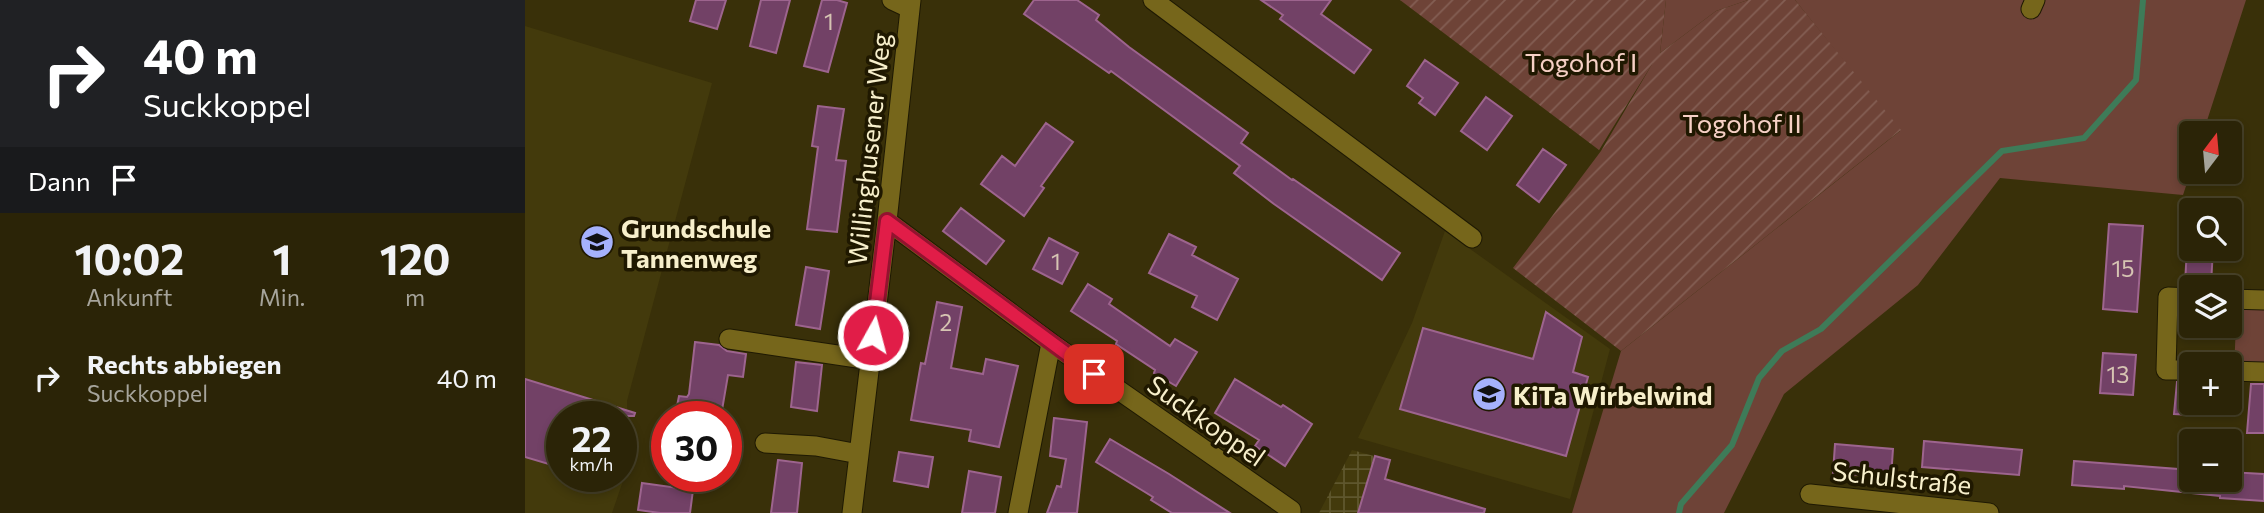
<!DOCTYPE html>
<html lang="de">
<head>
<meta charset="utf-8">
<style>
  body { margin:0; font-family:Commissioner,sans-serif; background:#332c11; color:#f1f3f6; height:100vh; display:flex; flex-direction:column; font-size:26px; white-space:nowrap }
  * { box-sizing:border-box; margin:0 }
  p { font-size:23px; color:#a6a49b }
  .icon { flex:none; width:38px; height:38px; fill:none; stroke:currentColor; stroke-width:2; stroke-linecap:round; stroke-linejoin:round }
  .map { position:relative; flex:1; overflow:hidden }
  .side { display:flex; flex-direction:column; background:#2b2407; width:525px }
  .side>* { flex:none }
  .top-card { background:#202124; color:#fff; overflow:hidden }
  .needle { width:46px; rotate:16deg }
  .controls { position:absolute; left:1654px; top:121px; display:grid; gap:14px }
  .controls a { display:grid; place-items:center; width:63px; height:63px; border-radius:7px; background:#2b2407; box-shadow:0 4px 10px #0003,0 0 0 2px #474128; font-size:35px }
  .speed { position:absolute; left:21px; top:401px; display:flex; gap:14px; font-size:35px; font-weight:700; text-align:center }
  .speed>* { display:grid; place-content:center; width:91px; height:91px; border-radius:50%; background:#2b2407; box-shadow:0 4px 10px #0003,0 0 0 2px #474128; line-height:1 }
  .speed small { font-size:18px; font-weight:400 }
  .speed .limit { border:10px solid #d22; background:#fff; color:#111 }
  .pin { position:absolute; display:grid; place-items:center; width:60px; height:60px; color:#fff; margin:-30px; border-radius:14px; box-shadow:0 4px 10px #0006 }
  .me { position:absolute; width:77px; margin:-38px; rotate:7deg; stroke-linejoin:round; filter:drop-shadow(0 0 5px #0008) }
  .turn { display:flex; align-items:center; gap:24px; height:147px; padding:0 28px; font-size:32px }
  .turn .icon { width:91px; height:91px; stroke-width:2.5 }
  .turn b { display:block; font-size:49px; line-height:60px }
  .then { display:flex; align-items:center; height:66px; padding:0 28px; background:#0003; gap:14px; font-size:26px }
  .eta { display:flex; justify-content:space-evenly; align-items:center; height:119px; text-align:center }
  .eta b { font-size:42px; font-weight:700; line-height:49px }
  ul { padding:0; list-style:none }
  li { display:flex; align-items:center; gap:21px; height:91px; padding:0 28px }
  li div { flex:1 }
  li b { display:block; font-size:26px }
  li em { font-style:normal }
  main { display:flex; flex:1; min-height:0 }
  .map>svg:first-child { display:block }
</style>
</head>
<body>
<main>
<section class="side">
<div class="top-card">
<div class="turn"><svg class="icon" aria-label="right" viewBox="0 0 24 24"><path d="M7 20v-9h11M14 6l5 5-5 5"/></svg><div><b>40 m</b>Suckkoppel</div></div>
<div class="then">Dann<svg class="icon" aria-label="arrive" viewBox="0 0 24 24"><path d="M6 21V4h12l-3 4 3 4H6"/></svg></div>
</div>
<div class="eta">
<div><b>10:02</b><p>Ankunft</p></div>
<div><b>1</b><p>Min.</p></div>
<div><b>120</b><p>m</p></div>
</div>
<ul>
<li><svg class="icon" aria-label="right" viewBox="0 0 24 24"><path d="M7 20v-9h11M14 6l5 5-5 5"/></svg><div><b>Rechts abbiegen</b><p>Suckkoppel</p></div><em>40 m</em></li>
</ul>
</section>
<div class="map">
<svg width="1739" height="513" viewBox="0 0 1739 513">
  <defs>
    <pattern id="industrial-grid" width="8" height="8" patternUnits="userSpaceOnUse" patternTransform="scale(1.75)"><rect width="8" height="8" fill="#433a0c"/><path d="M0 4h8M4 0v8" fill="none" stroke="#5f572e"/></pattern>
    <pattern id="garden-furrows" width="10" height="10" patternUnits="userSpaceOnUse" patternTransform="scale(1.75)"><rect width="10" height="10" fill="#6e4337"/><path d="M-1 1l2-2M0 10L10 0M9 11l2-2" fill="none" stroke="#835e53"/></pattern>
  </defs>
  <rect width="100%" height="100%" fill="#393009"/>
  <path fill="#433a0c" d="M0,26L187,83L102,401V410L96,423V416H37V476H96V432L112,440L87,513H0Z
    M920,231L1085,349L1045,499L833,438L887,323Z"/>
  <path fill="url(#industrial-grid)" d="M827,450L849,456L833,513H794Z"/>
  <path fill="#6e4337" d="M1141,0H1223L1191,11L1135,53Z
    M1270,0H1721L1678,133H1666V171L1658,195L1475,178L1393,285L1259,394L1199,513H1047L1096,351L1375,131Z
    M1712,299L1739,300V372L1709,371Z"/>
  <path fill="url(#garden-furrows)" d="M875,0H1141L1135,53L1191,11L1223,0H1270L1376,130L1096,351L988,268L1076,151L1129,61L1074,150Z"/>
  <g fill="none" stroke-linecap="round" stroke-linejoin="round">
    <path stroke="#3e7b58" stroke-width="6" d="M1154,513L1156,504L1207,445L1234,378L1257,351L1296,329L1477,151L1559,138L1611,80L1618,0"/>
  </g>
  <path fill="#724166" stroke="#9d648e" stroke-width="2" d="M171,0H201L192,29L165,21Z
    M236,0H265L251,53L225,46Z
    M297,0H312L322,3L303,72L279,66Z
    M509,0H552L574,15L571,20L604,47L723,133L716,143L767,180L768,179L875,253L857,280L749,204L709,173L715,166L586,71L584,73L499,14Z
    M736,0H806L796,14L846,50L829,73L755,19L758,15Z
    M900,60L933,83L910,115L894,103L898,98L882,86Z
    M961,97L987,116L962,150L936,131Z
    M293,106L319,109L311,160L321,161L312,232L282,229L293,147L287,146Z
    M521,123L548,142L516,186L519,188L499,216L456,184L477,156L490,166Z
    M1018,149L1041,165L1014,202L992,185Z
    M436,208L479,241L461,264L418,231Z
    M1584,224L1618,226L1612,312L1578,309Z
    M644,234L671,247L667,255L713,279L692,320L667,307L672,296L624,273Z
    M524,238L553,253L537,284L508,269Z
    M1662,248H1688L1686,285L1660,284Z
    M281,267L304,271L295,329L271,325Z
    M563,284L587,299L584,304L645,346L650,339L672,352L651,386L629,373L630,370L591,344L592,341L546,311Z
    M412,302L437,307L426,368L458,374L461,359L493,366L474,447L444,441L446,430L386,420L396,363L400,364Z
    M1021,312L1057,337L1048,372L1063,377L1041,456L875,409L898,328L1008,359Z
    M170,342L194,345L202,351L221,354L218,377L203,375L196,416H150L154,396L162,397L164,394Z
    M1578,353L1611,355L1608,395L1575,393Z
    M271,362L297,365L292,411L266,407Z
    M0,379L110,413L109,416H37V468L0,457Z
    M710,379L756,407L758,405L787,424L760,466L730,446L734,440L690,413Z
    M1652,382H1666V415L1649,414Z
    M1726,384H1739V433H1722Z
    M529,418L562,422L552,513H522L532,486L536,487L541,459L525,456Z
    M585,439L644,474L705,513H647L626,500L628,497L571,462Z
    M1399,441L1497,450L1494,475L1397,467Z
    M1310,444L1368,449L1366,477L1308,473Z
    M374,452L408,457L403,487L369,481Z
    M850,456L865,460L860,479L960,509L959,513H833Z
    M253,460L277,463L272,513H246Z
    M1549,461L1666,470V480H1704V472L1739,474V501L1695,498V496L1599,486V489L1547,485Z
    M444,471L476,477L470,513H437Z
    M117,483L168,490L165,513H135L113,510Z"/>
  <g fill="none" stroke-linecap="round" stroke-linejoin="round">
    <g stroke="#1e1903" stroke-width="21">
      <path id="minor" d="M367,0L384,8
        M628,0L947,238
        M1506,9L1510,0
        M362,221L526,343L766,510V513
        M1666,298L1643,297L1641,370H1666
        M1704,299L1739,300
        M204,339L346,360
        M1704,371L1739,372
        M240,443L291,446L334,454
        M1285,494L1464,513
        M327,513L362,221L386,0
        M493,513L526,343"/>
    </g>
    <use href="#minor" stroke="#76661b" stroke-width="19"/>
  </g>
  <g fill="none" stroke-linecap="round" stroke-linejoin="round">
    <g stroke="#92132f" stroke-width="18">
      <path id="route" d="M348,335L362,221L569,374"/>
    </g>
    <use href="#route" stroke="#e11d48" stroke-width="12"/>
  </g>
  <defs>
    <g id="school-disc" transform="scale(1.75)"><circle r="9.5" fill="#a5b1fc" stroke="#1f1800"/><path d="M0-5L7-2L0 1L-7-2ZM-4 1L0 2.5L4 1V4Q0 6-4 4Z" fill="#111"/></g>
  </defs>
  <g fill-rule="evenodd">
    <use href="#school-disc" x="72" y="242"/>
    <use href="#school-disc" x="964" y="394"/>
  </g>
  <g text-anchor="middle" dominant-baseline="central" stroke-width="7" stroke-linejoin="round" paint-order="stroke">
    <g font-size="23" fill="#d6c4b2">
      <text x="304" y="21">1</text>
      <text x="531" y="261">1</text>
      <text x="1598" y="268">15</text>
      <text x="421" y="322">2</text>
      <text x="1593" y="374">13</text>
    </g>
    <g font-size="26" fill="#f6d0c5" stroke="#1f1800">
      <text x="1056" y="61">Togohof I</text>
      <text x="1217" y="122">Togohof II</text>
    </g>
    <g font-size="26" fill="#f7efcb" stroke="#1f1800">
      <text transform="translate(343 149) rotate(-84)">Willinghusener Weg</text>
      <text transform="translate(682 420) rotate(35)">Suckkoppel</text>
      <text transform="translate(1377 477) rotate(6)">Schulstraße</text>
    </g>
    <g font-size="26" font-weight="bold" fill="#f7efcb" stroke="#1f1800" text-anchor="start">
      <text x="96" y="227">Grundschule<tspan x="96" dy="30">Tannenweg</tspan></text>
      <text x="988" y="394">KiTa Wirbelwind</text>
    </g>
  </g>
</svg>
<div class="controls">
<a><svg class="needle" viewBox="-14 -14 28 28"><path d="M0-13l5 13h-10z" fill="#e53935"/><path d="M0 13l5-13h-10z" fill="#a6a49b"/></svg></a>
<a><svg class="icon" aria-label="search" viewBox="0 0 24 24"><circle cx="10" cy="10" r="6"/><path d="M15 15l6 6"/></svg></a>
<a><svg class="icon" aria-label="layers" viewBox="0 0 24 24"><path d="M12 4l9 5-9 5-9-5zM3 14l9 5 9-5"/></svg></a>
<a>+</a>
<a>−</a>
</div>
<div class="speed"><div>22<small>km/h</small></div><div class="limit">30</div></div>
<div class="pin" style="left:569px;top:374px;background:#d93025"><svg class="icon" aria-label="arrive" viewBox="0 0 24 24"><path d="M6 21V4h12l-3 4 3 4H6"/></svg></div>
<svg class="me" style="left:348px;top:335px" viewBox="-20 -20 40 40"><circle r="17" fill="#e11d48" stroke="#fff" stroke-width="3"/><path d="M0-11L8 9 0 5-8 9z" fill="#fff"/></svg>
</div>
</main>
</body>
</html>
